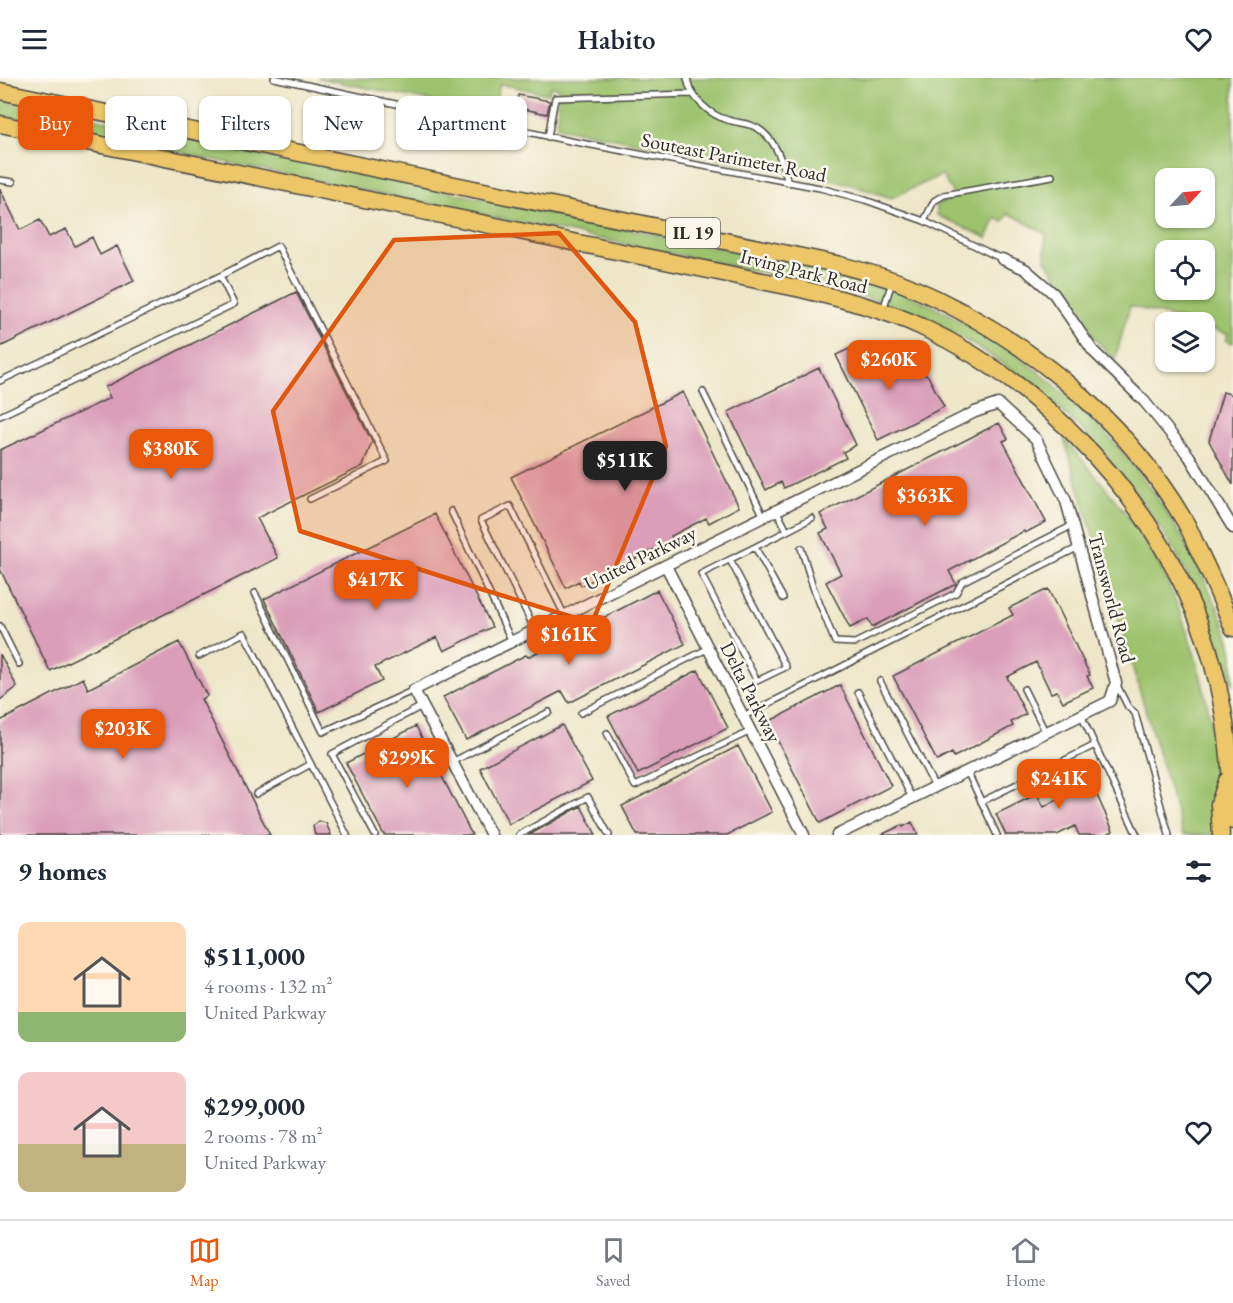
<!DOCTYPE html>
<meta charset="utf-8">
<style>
:root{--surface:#fff;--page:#f2f2f3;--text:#1f2937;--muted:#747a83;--line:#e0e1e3;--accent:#ea580c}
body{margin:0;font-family:"EB Garamond",serif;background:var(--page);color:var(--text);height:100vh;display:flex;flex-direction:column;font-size:22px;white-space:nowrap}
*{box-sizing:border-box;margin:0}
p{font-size:20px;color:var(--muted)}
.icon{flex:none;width:33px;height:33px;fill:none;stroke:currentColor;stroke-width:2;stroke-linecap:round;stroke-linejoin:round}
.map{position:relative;height:757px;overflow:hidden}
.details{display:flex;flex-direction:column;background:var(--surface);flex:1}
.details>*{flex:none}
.hud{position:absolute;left:18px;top:18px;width:600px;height:54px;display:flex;gap:12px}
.needle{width:39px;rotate:64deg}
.tools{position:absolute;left:1155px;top:90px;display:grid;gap:12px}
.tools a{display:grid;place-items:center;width:60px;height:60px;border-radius:12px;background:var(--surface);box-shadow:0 2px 4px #0004;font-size:30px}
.price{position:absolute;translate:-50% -51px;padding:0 14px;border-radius:12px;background:var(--accent);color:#fff;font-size:20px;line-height:39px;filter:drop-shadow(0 2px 3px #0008)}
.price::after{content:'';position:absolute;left:50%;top:36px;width:18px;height:14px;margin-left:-9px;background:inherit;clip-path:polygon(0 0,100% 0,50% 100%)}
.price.active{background:#222;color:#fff}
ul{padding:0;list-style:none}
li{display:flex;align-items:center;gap:18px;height:150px;padding:0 18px}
li span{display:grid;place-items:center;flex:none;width:168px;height:120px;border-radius:12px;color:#555}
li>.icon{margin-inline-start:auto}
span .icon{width:72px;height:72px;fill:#fffc;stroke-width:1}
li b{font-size:26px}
h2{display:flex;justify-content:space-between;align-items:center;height:72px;padding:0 18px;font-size:26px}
.pill{padding:0 21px;border-radius:12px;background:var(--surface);box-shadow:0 2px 4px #0004;font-size:21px;line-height:54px}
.pill.active{background:var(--accent);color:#fff}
header{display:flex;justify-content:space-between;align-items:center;height:78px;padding:0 18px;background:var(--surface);font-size:27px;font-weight:600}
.tab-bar{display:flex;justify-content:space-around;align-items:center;height:84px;border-top:2px solid var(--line);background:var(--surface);font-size:16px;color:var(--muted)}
.tab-bar a{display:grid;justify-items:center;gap:3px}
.tab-bar .active{color:var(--accent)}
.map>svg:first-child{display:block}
</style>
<header><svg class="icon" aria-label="menu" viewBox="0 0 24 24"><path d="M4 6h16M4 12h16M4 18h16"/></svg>Habito<svg class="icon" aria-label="heart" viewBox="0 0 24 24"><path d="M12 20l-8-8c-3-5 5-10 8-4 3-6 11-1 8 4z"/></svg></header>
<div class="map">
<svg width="1233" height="757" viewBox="0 0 1233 757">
<rect width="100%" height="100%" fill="#fbf7ec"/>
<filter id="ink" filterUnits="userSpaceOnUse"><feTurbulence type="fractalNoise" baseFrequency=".0167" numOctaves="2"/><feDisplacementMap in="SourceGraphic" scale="12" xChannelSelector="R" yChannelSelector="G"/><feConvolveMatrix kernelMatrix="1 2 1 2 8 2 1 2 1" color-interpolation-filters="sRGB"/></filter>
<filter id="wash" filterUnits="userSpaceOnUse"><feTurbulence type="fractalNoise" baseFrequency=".008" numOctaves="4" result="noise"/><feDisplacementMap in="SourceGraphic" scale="24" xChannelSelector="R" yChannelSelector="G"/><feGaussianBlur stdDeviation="1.35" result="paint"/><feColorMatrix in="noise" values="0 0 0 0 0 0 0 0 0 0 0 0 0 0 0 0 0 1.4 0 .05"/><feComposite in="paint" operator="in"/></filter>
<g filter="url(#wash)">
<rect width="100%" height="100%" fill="#ede6c8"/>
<!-- green -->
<path fill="#9cc26d" stroke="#64764c" stroke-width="1.5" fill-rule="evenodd" d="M318,0H1233V265L1226,263L1228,256L1205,249L1204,244H1190L1130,228L1115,282L1096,262L1045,180L1046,156L1009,135L1003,144L996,140L987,160L937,137V127L954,118L942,97L891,120L846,105L557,49L559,11L552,8L548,16L500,6L493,33L488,35ZM1166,100H1204V140H1166ZM1166,172H1204V212H1166Z
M0,21L812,189C847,198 883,206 917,221C1034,273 1132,363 1191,476C1204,501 1230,550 1233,577C1233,587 1233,598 1233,608C1183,442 1064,297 901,231C867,218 831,209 796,201L0,38Z
M1064,361C1094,395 1123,429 1148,468C1173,506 1198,580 1207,625C1216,668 1215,713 1216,757H1183Z"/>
<g id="blocks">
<!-- building -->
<path fill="#da9eb9" d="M518,17L550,23L547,36L515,29Z
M0,111L20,152L40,142L49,159L66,151L75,168L92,159L100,177L117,168L134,203L0,269Z
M296,214L372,364L363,388L257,440L278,480L50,593L0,491V372L110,320L105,309Z
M853,269L928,298L944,329L878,362L836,277Z
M819,290L856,367L843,374L846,380L784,410L781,404L766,412L728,334Z
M683,314L739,429L709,445L706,440L671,458L673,462L581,508L579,503L566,510L511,399Z
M1223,314L1233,317V407L1209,363Z
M999,345L1008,361L1003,363L1046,444L1025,455L1024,453L949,493L956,506L946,511L872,549L868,541L850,550L826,504L841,496L820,455L828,451L820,436Z
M435,436L492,549L444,573L437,559L375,589L382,603L319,634L264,521Z
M1048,511L1090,597L1087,598L1093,610L1063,624L1057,613L1051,615L1036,584L1007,599L1026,636L1011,644L1013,648L954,679L952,675L937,683L893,598L1013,537L1009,530Z
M657,512L685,566L569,625L562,613L466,662L443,619L526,577L528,579Z
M179,564L207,618L201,621L270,757H0V643L83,600L88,611Z
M0,576L17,609L0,622Z
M698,592L728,650L638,696L608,638Z
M840,607L891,708L820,745L768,644Z
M562,647L592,703L509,746L480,690Z
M416,648L472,757H384L346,685Z
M738,668L772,734L727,757H637L622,728Z
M1080,686L1089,705L1091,704L1113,753L1106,757H1079L1075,748L1057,757H1006L996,736L1037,716L1044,729L1061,720L1052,700Z
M581,728L596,757H529Z
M319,743L326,745L331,757H315L313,748Z
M912,744L918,757H881L902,747L903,749Z"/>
</g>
</g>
<g filter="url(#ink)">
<use href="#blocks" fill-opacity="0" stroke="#484743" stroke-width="1.5"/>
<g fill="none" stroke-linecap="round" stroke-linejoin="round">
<!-- lane casing -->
<g stroke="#484743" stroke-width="8">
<path id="lane" d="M274,0L570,63L820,110L865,122L924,143L1002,181
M687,0C690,19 709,37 728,42C741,46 753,45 763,54C778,67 783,87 788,105
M548,59L555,20L692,16
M0,102L13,104
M924,143L934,123L944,117L1052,98
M220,198L278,168L387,383L310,421
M883,232L892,204
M0,303L220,198L234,226L0,338
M703,314L764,439
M451,433L512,564
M787,453L812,440
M755,469L783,520
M801,470L813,509L835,564L855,565L956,515L962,504L1073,447
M730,482L786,589L757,603L701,496L787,453L777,433
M255,515L323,654L414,612
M0,548L19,586
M535,552L481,442L510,428L565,538
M199,578L244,555L347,757
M880,603L935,709
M1117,607L1128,629L1135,635L1169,757
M1024,611L1046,655
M858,614L912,720
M581,635L709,570
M1081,637L1137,757
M744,638L1079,469
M607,655L635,708L751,653
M452,684L549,634
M967,693L997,757
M256,716L311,686
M981,724L1095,667
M375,757L332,676L422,628
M519,757L588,719L609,757"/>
</g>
<!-- street casing -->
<g stroke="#484743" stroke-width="13">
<path id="street" d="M1002,181L1025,191L1054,216L1093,273L1144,323L1189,378L1233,450
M666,488L804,757
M491,757L414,612L975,334L998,326L1036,361L1066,423L1116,605L1110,623L837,757"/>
</g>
<!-- primary casing -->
<g stroke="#484743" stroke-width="19">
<path id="primary" d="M0,13L836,186C859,192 883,198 906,207C1018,254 1122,336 1184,442C1190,451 1193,461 1198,471C1211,497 1222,523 1233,550
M0,46L801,211C841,221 884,231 922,249C1065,316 1189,459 1220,617C1229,658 1231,701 1233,743
M1221,757L1219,726L1227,703"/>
</g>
<!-- lane -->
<use href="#lane" stroke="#fff" stroke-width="5"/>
<!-- street -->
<use href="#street" stroke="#fff" stroke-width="10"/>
<!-- primary -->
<use href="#primary" stroke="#ecc669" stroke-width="16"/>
</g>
</g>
<!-- marked area -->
<path fill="#df570e" fill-opacity="0.2" stroke="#df570e" stroke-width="4.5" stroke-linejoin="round" d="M559,155L635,244L666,368L592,545L481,511L300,453L273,333L394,162Z"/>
<g text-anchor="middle" stroke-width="5" stroke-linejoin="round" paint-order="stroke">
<!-- shield labels -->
<rect fill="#fbf7ec" stroke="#696865" stroke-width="1.5" x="666" y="140" width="54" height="30" rx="4.5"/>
<g font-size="18" font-weight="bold" fill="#2b2b2b">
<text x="693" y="161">IL 19</text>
</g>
<!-- street labels -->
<g font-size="20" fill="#2b2b2b" stroke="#fbf7ec">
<text transform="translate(734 79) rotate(11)" y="7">Souteast Parimeter Road</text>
<text transform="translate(804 193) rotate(14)" y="7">Irving Park Road</text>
<text transform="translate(640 480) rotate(-26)" y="7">United Parkway</text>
<text transform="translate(1112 520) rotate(75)" y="7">Transworld Road</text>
<text transform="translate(751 614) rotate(63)" y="7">Delta Parkway</text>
</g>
</g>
</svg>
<div class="tools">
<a><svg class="needle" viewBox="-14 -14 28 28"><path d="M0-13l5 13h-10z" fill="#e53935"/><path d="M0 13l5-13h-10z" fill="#747a83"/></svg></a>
<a><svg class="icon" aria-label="locate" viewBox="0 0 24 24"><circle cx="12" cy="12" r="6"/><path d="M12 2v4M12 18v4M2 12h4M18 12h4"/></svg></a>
<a><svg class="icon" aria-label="layers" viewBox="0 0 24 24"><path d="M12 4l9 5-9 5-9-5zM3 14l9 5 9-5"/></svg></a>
</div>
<b class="price" style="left:889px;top:313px">$260K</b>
<b class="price" style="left:171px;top:402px">$380K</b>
<b class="price active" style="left:625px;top:414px">$511K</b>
<b class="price" style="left:925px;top:449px">$363K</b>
<b class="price" style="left:376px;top:533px">$417K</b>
<b class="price" style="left:569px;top:588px">$161K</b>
<b class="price" style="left:123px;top:682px">$203K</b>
<b class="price" style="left:407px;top:711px">$299K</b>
<b class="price" style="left:1059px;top:732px">$241K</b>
<div class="hud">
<a class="pill active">Buy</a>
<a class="pill">Rent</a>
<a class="pill">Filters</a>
<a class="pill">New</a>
<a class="pill">Apartment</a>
</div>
</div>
<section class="details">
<h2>9 homes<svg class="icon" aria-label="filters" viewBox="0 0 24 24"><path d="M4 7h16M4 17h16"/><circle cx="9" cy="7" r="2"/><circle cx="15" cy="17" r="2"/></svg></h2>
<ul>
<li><span style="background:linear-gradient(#ffd9b3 75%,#8fb573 0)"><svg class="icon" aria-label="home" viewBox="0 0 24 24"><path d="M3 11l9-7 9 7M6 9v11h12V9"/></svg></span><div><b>$511,000</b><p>4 rooms · 132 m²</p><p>United Parkway</p></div><svg class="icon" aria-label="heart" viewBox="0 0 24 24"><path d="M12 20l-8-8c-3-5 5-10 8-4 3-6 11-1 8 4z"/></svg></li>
<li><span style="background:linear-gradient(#f6c9c9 60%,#c2b280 0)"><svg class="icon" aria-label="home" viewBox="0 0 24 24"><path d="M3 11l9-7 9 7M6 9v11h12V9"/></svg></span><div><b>$299,000</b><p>2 rooms · 78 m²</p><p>United Parkway</p></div><svg class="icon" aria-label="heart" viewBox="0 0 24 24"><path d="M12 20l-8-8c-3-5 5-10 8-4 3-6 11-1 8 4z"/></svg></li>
</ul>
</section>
<nav class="tab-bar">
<a class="active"><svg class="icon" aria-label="map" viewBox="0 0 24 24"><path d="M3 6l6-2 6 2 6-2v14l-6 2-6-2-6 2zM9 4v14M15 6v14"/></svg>Map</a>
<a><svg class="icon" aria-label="saved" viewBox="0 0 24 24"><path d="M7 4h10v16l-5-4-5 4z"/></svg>Saved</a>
<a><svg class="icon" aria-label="home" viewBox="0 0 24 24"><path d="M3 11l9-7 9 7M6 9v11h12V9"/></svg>Home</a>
</nav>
